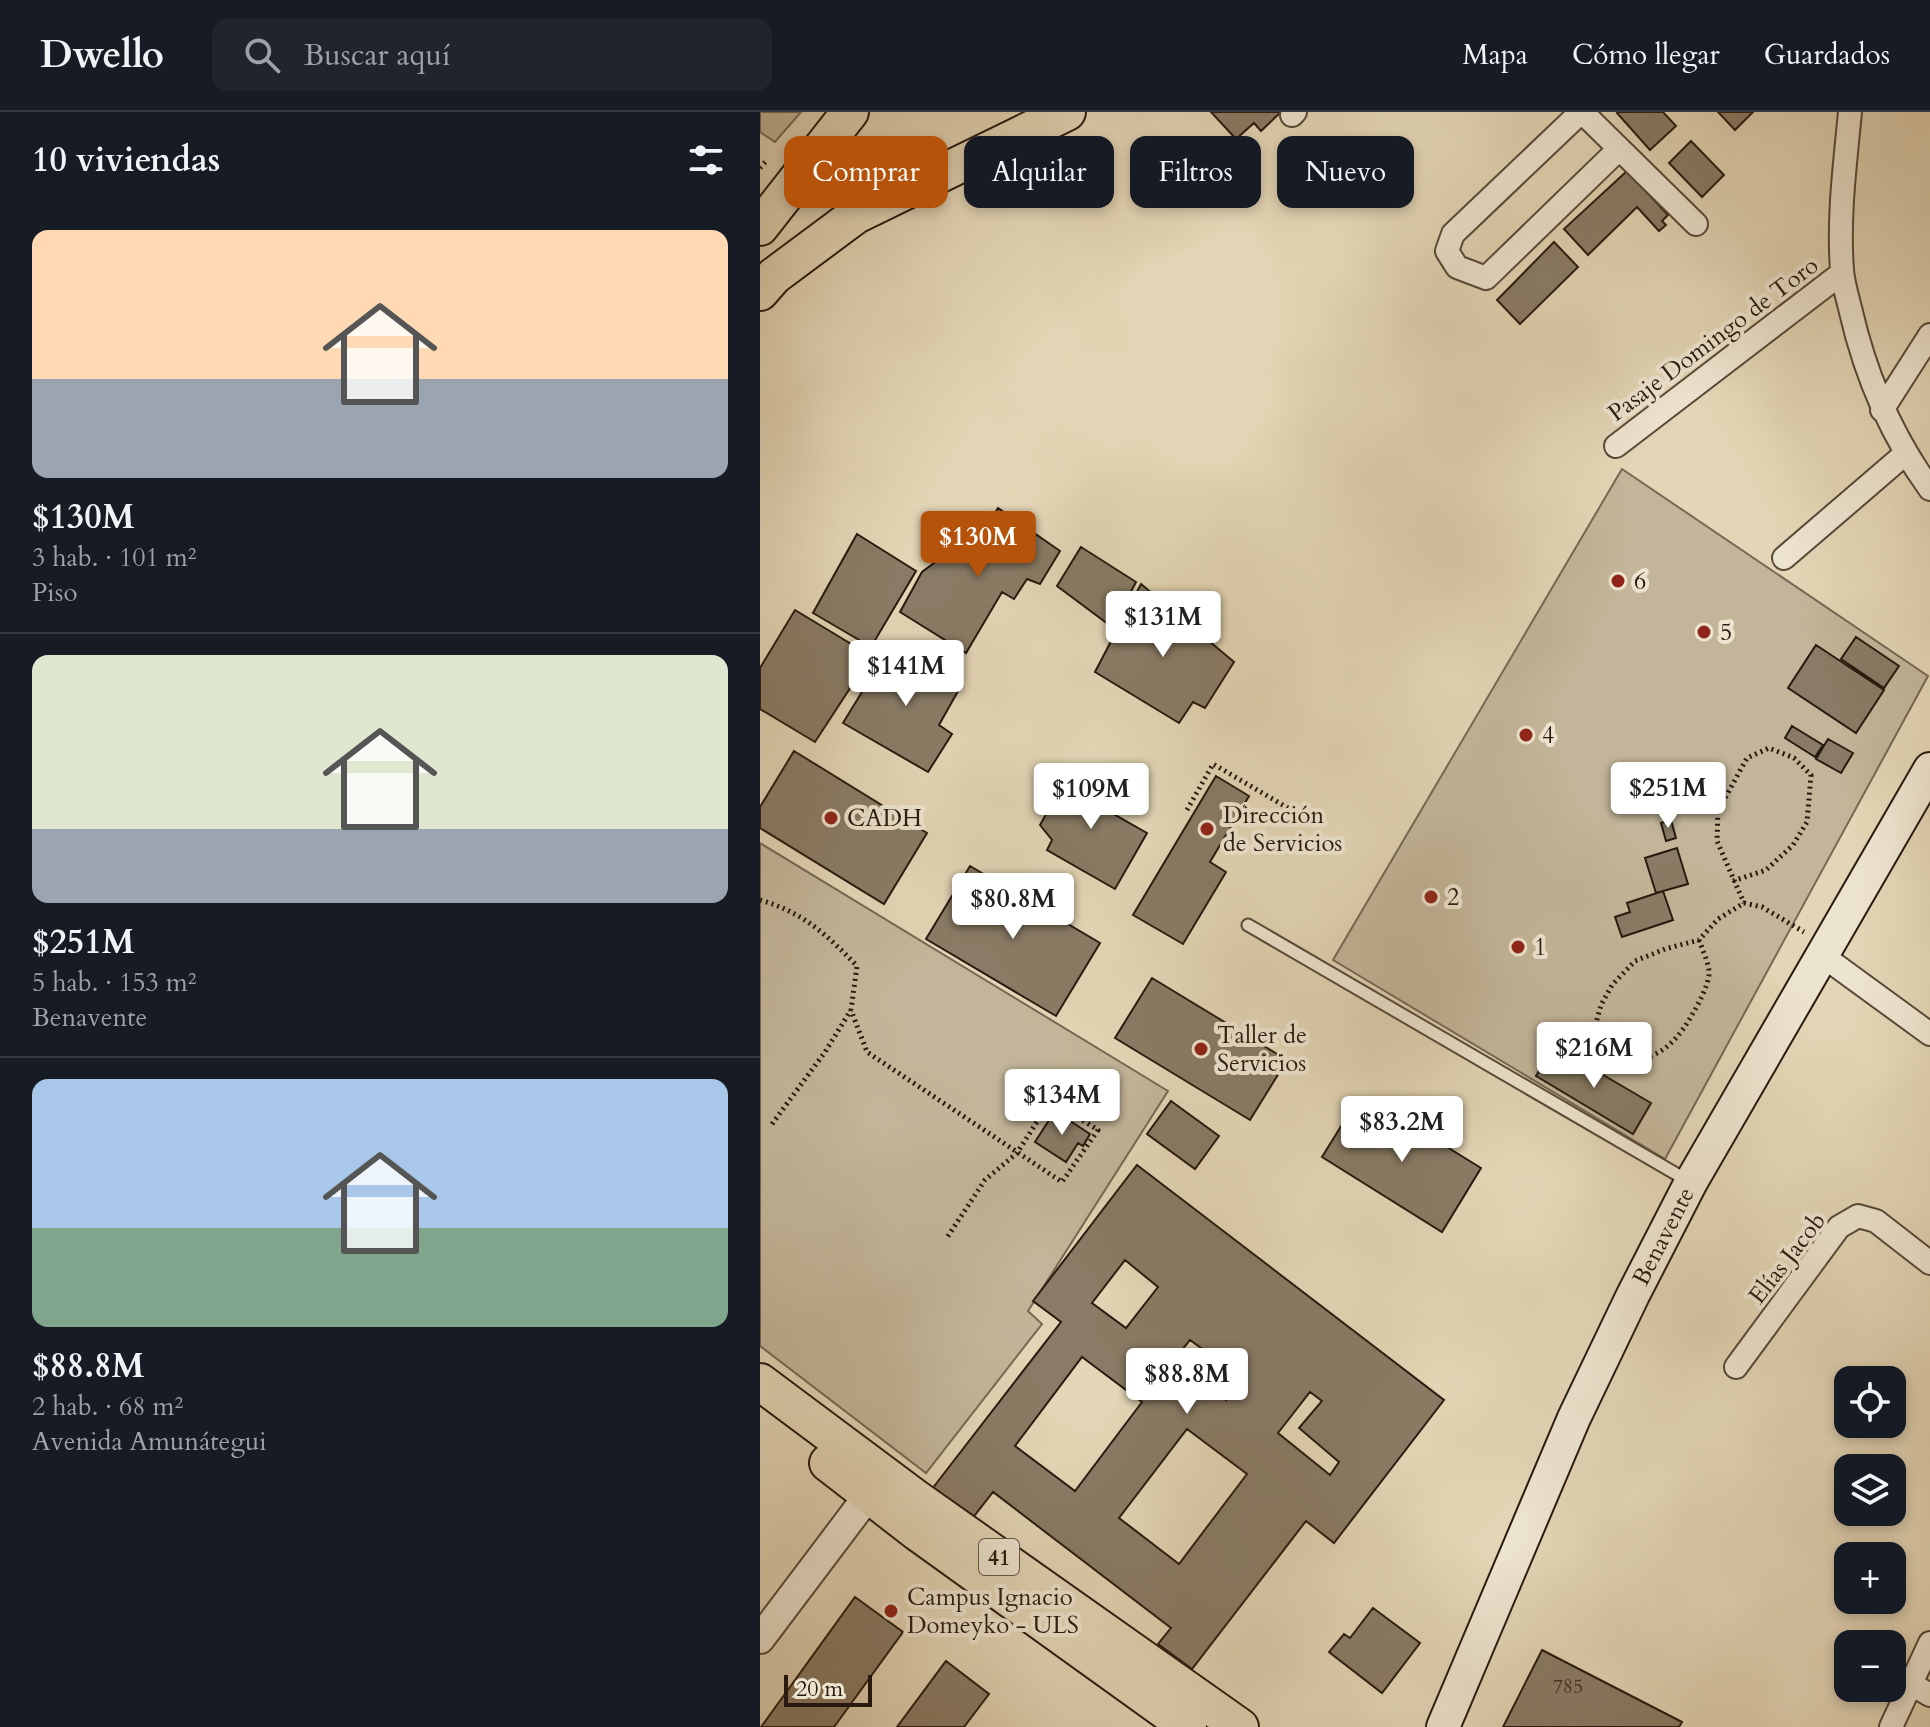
<!DOCTYPE html>
<html lang="es">
<meta charset="utf-8">
<style>
:root{--surface:#171b24;--page:#20242c;--text:#f1f3f6;--muted:#9ea1a6;--line:#363941;--accent:#b45309}
body{margin:0;font-family:Cardo,serif;background:var(--page);color:var(--text);height:100vh;display:flex;flex-direction:column;font-size:30px;white-space:nowrap}
*{box-sizing:border-box;margin:0}
p{font-size:26px;color:var(--muted)}
.icon{flex:none;width:44px;height:44px;fill:none;stroke:currentColor;stroke-width:2;stroke-linecap:round;stroke-linejoin:round}
.map{position:relative;flex:1;overflow:hidden}
.drawer{display:flex;flex-direction:column;background:var(--surface);width:760px}
.drawer>*{flex:none}
.hud{position:absolute;left:24px;top:24px;width:760px;height:72px;display:flex;gap:16px}
.buttons{position:absolute;left:1074px;top:1254px;display:grid;gap:16px}
.buttons a{display:grid;place-items:center;width:72px;height:72px;border-radius:16px;background:var(--surface);box-shadow:0 4px 12px #0003;font-size:40px}
.scale{position:absolute;left:24px;bottom:20px;width:88px;box-sizing:border-box;padding-left:8px;border:4px solid #281a0e;border-top:0;font-size:22px;line-height:28px;white-space:nowrap;color:#281a0e;-webkit-text-stroke:6px #ede4cf;paint-order:stroke}
.price{position:absolute;translate:-50% -68px;padding:0 18px;border-radius:8px;background:#fff;color:#222;font-size:26px;line-height:52px;filter:drop-shadow(0 2px 4px #0008)}
.price::after{content:'';position:absolute;left:50%;top:48px;width:24px;height:18px;margin-left:-12px;background:inherit;clip-path:polygon(0 0,100% 0,50% 100%)}
.price.active{background:var(--accent);color:#fff}
ul{padding:0;list-style:none}
li{display:grid;align-content:center;gap:16px;height:424px;padding:0 32px}
li+li{border-top:2px solid var(--line)}
li span{display:grid;place-items:center;height:248px;border-radius:16px;color:#555}
li>.icon{margin-inline-start:auto}
span .icon{width:144px;height:144px;fill:#fffc;stroke-width:1}
li b{font-size:34px}
h2{display:flex;justify-content:space-between;align-items:center;height:96px;padding:0 32px;font-size:34px}
.chip{padding:0 28px;border-radius:16px;background:var(--surface);box-shadow:0 4px 12px #0003;font-size:28px;line-height:72px}
.chip.active{background:var(--accent);color:#fff}
header{display:flex;align-items:center;gap:48px;box-sizing:border-box;height:112px;padding:0 40px;background:var(--surface);border-bottom:2px solid var(--line)}
header strong{font-size:38px}
nav{display:flex;gap:44px;margin-inline-start:auto;font-size:28px}
.search{width:560px;height:72px;background:var(--page);display:flex;align-items:center;gap:20px;box-sizing:border-box;padding:0 28px;border-radius:16px;color:var(--muted);font-size:30px}
main{display:flex;flex:1;min-height:0}
.map>svg:first-child{display:block}
</style>
<header>
<strong>Dwello</strong>
<div class="search"><svg class="icon" aria-label="search" viewBox="0 0 24 24"><circle cx="10" cy="10" r="6"/><path d="M15 15l6 6"/></svg>Buscar aquí</div>
<nav><a>Mapa</a><a>Cómo llegar</a><a>Guardados</a></nav>
</header>
<main>
<section class="drawer">
<h2>10 viviendas<svg class="icon" aria-label="filters" viewBox="0 0 24 24"><path d="M4 7h16M4 17h16"/><circle cx="9" cy="7" r="2"/><circle cx="15" cy="17" r="2"/></svg></h2>
<ul>
<li><span style="background:linear-gradient(#ffd9b3 60%,#9aa5b1 0)"><svg class="icon" aria-label="home" viewBox="0 0 24 24"><path d="M3 11l9-7 9 7M6 9v11h12V9"/></svg></span><div><b>$130M</b><p>3 hab. · 101 m²</p><p>Piso</p></div></li>
<li><span style="background:linear-gradient(#dfe7d0 70%,#9aa5b1 0)"><svg class="icon" aria-label="home" viewBox="0 0 24 24"><path d="M3 11l9-7 9 7M6 9v11h12V9"/></svg></span><div><b>$251M</b><p>5 hab. · 153 m²</p><p>Benavente</p></div></li>
<li><span style="background:linear-gradient(#a9c7e8 60%,#7fa58c 0)"><svg class="icon" aria-label="home" viewBox="0 0 24 24"><path d="M3 11l9-7 9 7M6 9v11h12V9"/></svg></span><div><b>$88.8M</b><p>2 hab. · 68 m²</p><p>Avenida Amunátegui</p></div></li>
</ul>
</section>
<div class="map">
<svg width="1170" height="1615" viewBox="0 0 1170 1615">
<rect width="100%" height="100%" fill="#e3d5b5"/>
<filter id="stains"><feTurbulence type="fractalNoise" baseFrequency=".0025" numOctaves="4"/><feColorMatrix values="0 0 0 0 .2 0 0 0 0 .09 0 0 0 0 .02 0 0 0 .5 -.17"/></filter>
<radialGradient id="worn" r=".72"><stop offset=".6" stop-color="#630" stop-opacity="0"/><stop offset="1" stop-color="#630" stop-opacity=".3"/></radialGradient>
<!-- green -->
<path fill="#c3b599" stroke="#766854" stroke-width="2" d="M0,0H41L15,30L0,20Z
M862,357L1168,564L905,1047L573,848Z
M0,731L408,979L268,1199L282,1212L166,1361L0,1234Z"/>
<!-- building -->
<path fill="#897b65" stroke="#281a0e" stroke-width="2" fill-rule="evenodd" d="M451,0H521L501,19L494,11L476,27Z
M858,0H903L916,14L890,38L857,1Z
M958,0H993L975,18Z
M931,29L964,63L942,85L909,51Z
M867,59L908,103L902,109L906,113L899,119L877,95L828,143L804,117Z
M794,130L818,155L760,212L737,188Z
M238,396L300,439L280,472L267,467L254,487L242,480L206,541L140,500L162,460L217,419L224,420Z
M97,422L156,459L111,535L53,501Z
M321,435L376,470L352,515L297,474Z
M381,472L474,550L445,596L433,590L419,611L335,560Z
M35,498L111,544L55,630L0,597V556Z
M1096,525L1139,554L1124,576L1081,547Z
M132,531L202,572L179,613L192,622L168,660L83,611Z
M1056,533L1124,578L1096,621L1028,576Z
M1032,614L1063,633L1055,645L1025,626Z
M1068,627L1093,641L1081,661L1056,647Z
M34,639L167,721L124,792L0,716V695Z
M311,659L359,687L352,701L387,721L355,777L287,738L292,728L280,713Z
M456,664L489,684L450,750L466,760L423,832L373,803Z
M911,708L916,726L906,729L901,711Z
M917,736L928,772L896,781L885,746Z
M210,754L340,831L296,904L166,827Z
M903,779L913,808L862,825L855,805L870,800L867,791Z
M392,866L527,948L490,1008L355,926Z
M794,934L891,991L873,1022L776,964Z
M598,987L640,1014L643,1008L721,1056L682,1120L562,1045Z
M411,989L459,1024L435,1057L387,1022Z
M295,999L330,1022L323,1034L318,1031L306,1050L275,1030Z
M377,1053L684,1288L574,1431L546,1409L432,1557L398,1532L411,1516L233,1380L211,1408L172,1377L301,1210L273,1189ZM365,1148L398,1175L366,1216L332,1191ZM430,1228L482,1266L466,1288L415,1247ZM322,1245L382,1290L315,1379L255,1334ZM550,1280L562,1289L539,1316L579,1350L570,1363L518,1321ZM427,1317L487,1362L419,1452L359,1406Z
M95,1485L143,1520L74,1615H1Z
M613,1496L660,1531L622,1581L569,1540L584,1522L590,1526Z
M782,1538L922,1610L919,1615H743Z
M186,1549L229,1582L204,1615H137Z"/>
<g fill="none" stroke-linecap="round" stroke-linejoin="round">
<!-- service casing -->
<g stroke="#574938" stroke-width="15">
<path id="service" d="M488,813L930,1070"/>
</g>
<!-- minor casing -->
<g stroke="#574938" stroke-width="26">
<path id="minor" d="M821,0L693,122L687,139L697,155L726,166L859,37
M822,0L936,112
M1090,0C1085,53 1078,105 1082,158C1083,172 1088,187 1091,200C1106,265 1131,323 1170,377
M532,3L535,0
M1122,298L1170,223
M856,334L1082,161
M1024,446L1145,342
M1063,844L1170,922
M976,1255L1079,1115L1098,1104L1116,1109L1170,1151
M1151,1572L1170,1583
M1131,1615L1170,1531"/>
</g>
<!-- tertiary casing -->
<g stroke="#574938" stroke-width="32">
<path id="tertiary" d="M0,1527L120,1368"/>
</g>
<!-- secondary casing -->
<g stroke="#281a0e" stroke-width="36">
<g id="secondary">
<path id="s1" d="M683,1615L814,1306L873,1183L931,1070L1170,657"/>
</g>
</g>
<!-- primary casing -->
<g stroke="#281a0e" stroke-width="40">
<path id="primary" d="M0,115L90,0
M0,180L14,164L96,103L307,0
M0,1270L154,1385L480,1615
M68,1351L157,1420L428,1615"/>
</g>
<!-- path -->
<path stroke="#281a0e" stroke-width="5" stroke-dasharray="2 4" stroke-linecap="butt" d="M0,56L7,48
M427,698L453,652L528,696
M973,769L1006,758L1033,733L1047,710L1051,663L1034,646L1009,636L987,646L958,699L957,729L984,791
M0,788C43,800 67,823 97,854L91,898L107,940L302,1070L338,1018L291,988L257,1041L225,1068L186,1127
M939,828C942,837 950,853 949,863C947,876 939,891 932,903C910,942 880,961 838,934L834,918L841,893L852,873L875,849L905,837L939,828L958,807L984,791L1002,795L1044,820
M12,1012L65,940L91,898"/>
<!-- service -->
<use href="#service" stroke="#ede4cf" stroke-width="11"/>
<!-- minor -->
<use href="#minor" stroke="#ede4cf" stroke-width="22"/>
<!-- tertiary -->
<use href="#tertiary" stroke="#ede4cf" stroke-width="28"/>
<!-- secondary -->
<use href="#secondary" stroke="#ede4cf" stroke-width="32"/>
<!-- primary -->
<use href="#primary" stroke="#e3d5b5" stroke-width="36"/>
</g>
<!-- markers -->
<g fill="#8f2418" stroke="#ede4cf" stroke-width="3">
<circle cx="858" cy="469" r="8"/>
<circle cx="944" cy="520" r="8"/>
<circle cx="766" cy="623" r="8"/>
<circle cx="71" cy="706" r="8"/>
<circle cx="447" cy="717" r="8"/>
<circle cx="671" cy="785" r="8"/>
<circle cx="758" cy="835" r="8"/>
<circle cx="441" cy="937" r="8"/>
<circle cx="131" cy="1499" r="8"/>
</g>
<g text-anchor="middle" stroke-width="8" stroke-linejoin="round" paint-order="stroke">
<!-- number labels -->
<g font-size="20" fill="#403224">
<text x="808" y="1581">785</text>
</g>
<!-- shield labels -->
<rect fill="#ede4cf" stroke="#635748" stroke-width="2" x="219" y="1427" width="40" height="36" rx="6"/>
<g font-size="22" font-weight="bold" fill="#281a0e">
<text x="239" y="1453">41</text>
</g>
<!-- street labels -->
<g font-size="24" fill="#281a0e" stroke="#ede4cf">
<text transform="translate(953 227) rotate(-37)" y="8">Pasaje Domingo de Toro</text>
<text dy="8" stroke="none"><textPath href="#s1" startOffset="538">Benavente</textPath></text>
<text transform="translate(1027 1146) rotate(-52)" y="8">Elías Jacob</text>
</g>
<!-- poi labels -->
<g font-size="24" fill="#281a0e" stroke="#ede4cf" text-anchor="start">
<text x="874" y="477">6</text>
<text x="960" y="528">5</text>
<text x="782" y="631">4</text>
<text x="463" y="711">Dirección<tspan x="463" dy="28">de Servicios</tspan></text>
<text x="87" y="714">CADH</text>
<text x="687" y="793">2</text>
<text x="774" y="843">1</text>
<text x="457" y="931">Taller de<tspan x="457" dy="28">Servicios</tspan></text>
<text x="147" y="1493">Campus Ignacio<tspan x="147" dy="28">Domeyko - ULS</tspan></text>
</g>
</g>
<rect width="100%" height="100%" filter="url(#stains)"/>
<rect width="100%" height="100%" fill="url(#worn)"/>
</svg>
<div class="buttons">
<a><svg class="icon" aria-label="locate" viewBox="0 0 24 24"><circle cx="12" cy="12" r="6"/><path d="M12 2v4M12 18v4M2 12h4M18 12h4"/></svg></a>
<a><svg class="icon" aria-label="layers" viewBox="0 0 24 24"><path d="M12 4l9 5-9 5-9-5zM3 14l9 5 9-5"/></svg></a>
<a>+</a>
<a>−</a>
</div>
<div class="scale">20 m</div>
<b class="price active" style="left:218px;top:467px">$130M</b>
<b class="price" style="left:403px;top:547px">$131M</b>
<b class="price" style="left:146px;top:596px">$141M</b>
<b class="price" style="left:908px;top:718px">$251M</b>
<b class="price" style="left:331px;top:719px">$109M</b>
<b class="price" style="left:253px;top:829px">$80.8M</b>
<b class="price" style="left:834px;top:978px">$216M</b>
<b class="price" style="left:302px;top:1025px">$134M</b>
<b class="price" style="left:642px;top:1052px">$83.2M</b>
<b class="price" style="left:427px;top:1304px">$88.8M</b>
<div class="hud">
<a class="chip active">Comprar</a>
<a class="chip">Alquilar</a>
<a class="chip">Filtros</a>
<a class="chip">Nuevo</a>
</div>
</div>
</main>
